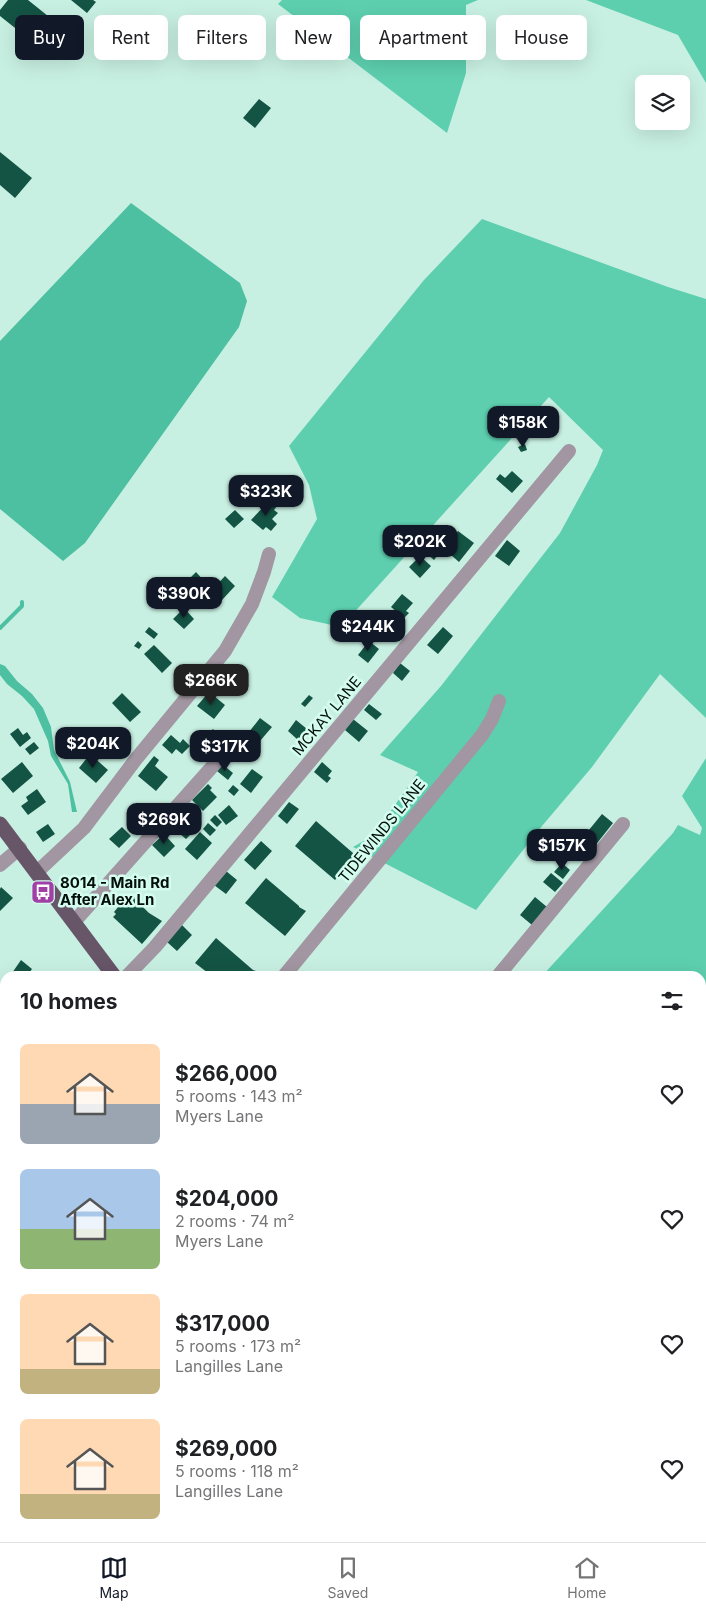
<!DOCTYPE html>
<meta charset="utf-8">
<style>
:root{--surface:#fff;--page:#f2f2f2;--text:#202124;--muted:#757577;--line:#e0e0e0;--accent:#111827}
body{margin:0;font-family:Inter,sans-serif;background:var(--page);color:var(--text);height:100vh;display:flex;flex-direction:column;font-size:19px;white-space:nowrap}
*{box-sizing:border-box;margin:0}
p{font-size:16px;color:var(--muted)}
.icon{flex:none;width:28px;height:28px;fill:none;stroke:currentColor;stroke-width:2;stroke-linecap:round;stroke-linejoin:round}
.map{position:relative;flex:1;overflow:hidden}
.details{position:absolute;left:0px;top:971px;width:706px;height:571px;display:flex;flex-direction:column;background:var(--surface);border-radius:15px 15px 0 0;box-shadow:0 5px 20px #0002}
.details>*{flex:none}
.hud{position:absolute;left:15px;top:15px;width:676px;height:45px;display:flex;gap:10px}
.tools{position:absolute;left:635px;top:75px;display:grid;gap:10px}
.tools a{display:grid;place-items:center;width:55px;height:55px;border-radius:8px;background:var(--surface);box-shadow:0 5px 20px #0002;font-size:25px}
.price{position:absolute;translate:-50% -42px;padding:0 11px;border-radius:10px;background:var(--accent);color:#fff;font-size:16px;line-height:32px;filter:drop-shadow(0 1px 2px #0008)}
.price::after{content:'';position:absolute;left:50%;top:30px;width:15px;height:11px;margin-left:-8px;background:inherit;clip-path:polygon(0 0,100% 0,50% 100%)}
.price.selected{background:#222;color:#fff}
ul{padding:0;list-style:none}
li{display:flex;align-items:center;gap:15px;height:125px;padding:0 20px}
li span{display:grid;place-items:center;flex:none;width:140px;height:100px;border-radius:8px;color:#555}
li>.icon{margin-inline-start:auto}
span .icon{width:60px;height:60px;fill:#fffc;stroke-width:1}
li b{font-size:21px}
h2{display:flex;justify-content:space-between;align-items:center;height:60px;padding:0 20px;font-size:21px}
.pill{padding:0 18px;border-radius:8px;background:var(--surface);box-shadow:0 5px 20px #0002;font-size:18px;line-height:45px}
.pill.selected{background:var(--accent);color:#fff}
.menu{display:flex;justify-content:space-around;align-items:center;height:70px;border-top:1px solid var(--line);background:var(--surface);font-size:14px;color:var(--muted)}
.menu a{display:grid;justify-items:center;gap:2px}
.menu .selected{color:var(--accent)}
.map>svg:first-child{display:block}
</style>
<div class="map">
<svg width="706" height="1542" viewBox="0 0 706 1542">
<rect width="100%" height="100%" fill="#c8f0e2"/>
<!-- forest -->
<path fill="#5dcfaf" d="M282,0H478L466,5V73L447,133L278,4Z
M586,0H706V83L678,35Z
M482,219L668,287L706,299V718L660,674L592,767L542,826L476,910L353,847L374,835L418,772L380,755L441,686L560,533L597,465L603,450L549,397L341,627L300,618L272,597L317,519L309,485L289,446L424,280Z
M706,758V988L701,992V976H542L673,833L678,825L700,835L702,828L682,796Z"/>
<!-- water -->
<path fill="#4cc0a0" d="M131,203L240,283L247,301L239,327L85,543L63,561L0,509V341Z
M0,664L5,666L17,681L32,694L43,708L51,727L54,750L70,782L77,812H72L68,784L51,756L48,741L34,709L22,696L7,684L0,675Z
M0,1121L5,1124V1538H509L515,1542H0Z"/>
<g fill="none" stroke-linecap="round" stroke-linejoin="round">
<!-- stream -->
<path stroke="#4cc0a0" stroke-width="4" d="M0,628L22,606V602"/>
</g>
<!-- building -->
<path fill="#145444" d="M8,0H28L73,36L54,59L0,16V10Z
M71,0H93L96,2L87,13Z
M259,99L271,108L255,128L243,118Z
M0,152L32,178L15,198L0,185Z
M525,444L527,450L521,452L518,447Z
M512,471L523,481L512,493L496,479L500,474L505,478Z
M268,477L274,483L270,488L264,482Z
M270,500L277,506L274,510L278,513L272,519L277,524L271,531L266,527L263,530L251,520Z
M235,510L244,519L234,528L225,519Z
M458,531L474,543L459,562L444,549Z
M507,540L520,551L509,566L495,556Z
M431,543L441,551L434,560L424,551Z
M420,556L431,566L420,578L409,567Z
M196,572L205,582L194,592L185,583Z
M225,576L235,586L222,600L212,590Z
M186,592L194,601L188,606L180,598Z
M402,594L413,603L406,611L409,613L404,618L391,607Z
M184,608L194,619L184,629L173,619Z
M149,627L158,634L154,639L145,632Z
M443,627L453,636L438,654L427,645Z
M138,641L142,645L139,649L134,646Z
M369,641L379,649L368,663L358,655Z
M154,645L172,663L162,673L144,654Z
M400,663L410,671L402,681L393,673Z
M209,692L225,705L214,719L197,706Z
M122,693L141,712L130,722L112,703Z
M309,695L313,698L305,707L301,704Z
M369,704L382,714L376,720L364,710Z
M260,718L272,727L260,741L249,732Z
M353,719L368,731L359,742L345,730Z
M296,720L307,729L298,740L288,731Z
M106,727L119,742L108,752L95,737Z
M18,728L23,735L27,732L31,738L20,747L10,734Z
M68,728L74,734L70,738L64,732Z
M213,729L221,738L209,750L205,747L211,741L206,735Z
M171,735L180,743L183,739L190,746L182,754L176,749L172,754L162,745Z
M34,742L39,748L30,755L25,749Z
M90,754L108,770L96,783L79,768Z
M154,756L159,760L155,766L168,777L156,791L138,776Z
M22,762L33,776L13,793L1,779Z
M322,762L332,771L328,776L331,778L327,783L314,772Z
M222,764L233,773L228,780L217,771Z
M252,769L263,777L251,793L240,784Z
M208,784L212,788L210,790L217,797L203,811L192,800Z
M233,785L239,790L234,796L228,791Z
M37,789L46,802L28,815L21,806L28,801L26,797Z
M289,802L299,809L287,824L278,816Z
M229,805L238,816L226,825L218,815Z
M142,809L151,819L144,826L135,816Z
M602,814L613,823L587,856L575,847Z
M215,815L222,822L217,827L210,820Z
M316,821L353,853L356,855L335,880L295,846Z
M208,823L216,830L210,836L203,829Z
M48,824L55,834L43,842L36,832Z
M122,827L131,836L119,848L109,839Z
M183,828L191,834L186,839L179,833Z
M200,832L212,843L197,860L185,849Z
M164,834L175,846L164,857L152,845Z
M261,841L272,851L255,870L244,860Z
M562,863L570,870L563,879L554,872Z
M226,871L237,880L226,894L214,885Z
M551,873L563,883L555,892L543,882Z
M266,878L299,906V907L306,911L285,936L245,903Z
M1,887L13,898L0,911V889Z
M129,894L135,897L134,898L138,904L140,902L144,906L143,907L149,913L162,921L142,944L113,917L116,914L114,912Z
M535,897L547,907L532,925L520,915Z
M182,925L192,935L177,951L167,942Z
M216,938L253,970L256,971L252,976H212L195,963Z
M21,960L32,969L27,976H10Z
M701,1137L706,1141V1147L701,1152Z
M509,1538H543L540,1542H515Z
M578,1538H594L596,1540L594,1542H574Z"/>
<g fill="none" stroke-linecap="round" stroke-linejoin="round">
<!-- minor -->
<path stroke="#a196a1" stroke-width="14" d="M0,865L20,848
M37,872L84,828L136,759L225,651L252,604L264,572L269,554
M74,922L227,750
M127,976L155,947L569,451
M284,976L482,735L492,719L499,701
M498,976L623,824
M701,1203L706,1198
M613,1538L618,1542"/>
<!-- major -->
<path stroke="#675568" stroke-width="15" d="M0,824L114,976
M701,1397L706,1396"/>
</g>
<!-- icons -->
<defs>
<g id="bus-square" transform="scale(1.25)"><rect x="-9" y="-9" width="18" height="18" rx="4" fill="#a03fa6" stroke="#d5fdef"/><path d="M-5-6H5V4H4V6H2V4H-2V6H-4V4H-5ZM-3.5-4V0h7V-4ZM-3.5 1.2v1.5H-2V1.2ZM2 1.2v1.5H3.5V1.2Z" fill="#fff"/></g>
</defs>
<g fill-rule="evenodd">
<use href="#bus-square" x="43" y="892"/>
</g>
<g text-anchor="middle" stroke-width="5" stroke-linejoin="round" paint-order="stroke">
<!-- street labels -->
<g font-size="15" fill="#030f0b" stroke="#d5fdef">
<text transform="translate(327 716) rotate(-50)" y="5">MCKAY LANE</text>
<text transform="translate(382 831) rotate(-51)" y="5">TIDEWINDS LANE</text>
</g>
<!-- poi labels -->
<g font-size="15" font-weight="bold" fill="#030f0b" stroke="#d5fdef" text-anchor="start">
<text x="60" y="888">8014 - Main Rd<tspan x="60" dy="17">After Alex Ln</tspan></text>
</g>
</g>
</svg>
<div class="tools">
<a><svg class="icon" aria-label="layers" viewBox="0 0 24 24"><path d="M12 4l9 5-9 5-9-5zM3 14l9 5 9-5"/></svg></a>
</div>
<b class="price" style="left:523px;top:448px">$158K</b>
<b class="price" style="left:266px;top:517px">$323K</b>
<b class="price" style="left:420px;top:567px">$202K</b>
<b class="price" style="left:184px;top:619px">$390K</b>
<b class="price" style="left:368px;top:652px">$244K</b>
<b class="price selected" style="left:211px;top:706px">$266K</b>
<b class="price" style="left:93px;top:769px">$204K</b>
<b class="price" style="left:225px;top:772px">$317K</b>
<b class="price" style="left:164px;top:845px">$269K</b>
<b class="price" style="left:562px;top:871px">$157K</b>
<div class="hud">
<a class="pill selected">Buy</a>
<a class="pill">Rent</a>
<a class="pill">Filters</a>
<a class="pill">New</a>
<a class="pill">Apartment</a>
<a class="pill">House</a>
</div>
<section class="details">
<h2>10 homes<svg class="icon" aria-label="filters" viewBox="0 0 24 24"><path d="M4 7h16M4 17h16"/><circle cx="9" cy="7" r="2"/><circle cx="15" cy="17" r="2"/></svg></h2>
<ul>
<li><span style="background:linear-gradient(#ffd9b3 60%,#9aa5b1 0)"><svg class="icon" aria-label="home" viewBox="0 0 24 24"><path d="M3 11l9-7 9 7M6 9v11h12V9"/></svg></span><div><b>$266,000</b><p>5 rooms · 143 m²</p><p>Myers Lane</p></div><svg class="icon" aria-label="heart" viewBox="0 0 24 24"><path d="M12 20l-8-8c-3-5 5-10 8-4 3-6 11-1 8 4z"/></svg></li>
<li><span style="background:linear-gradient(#a9c7e8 60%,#8fb573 0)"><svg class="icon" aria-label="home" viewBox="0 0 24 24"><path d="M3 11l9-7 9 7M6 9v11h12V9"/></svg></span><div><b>$204,000</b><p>2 rooms · 74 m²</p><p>Myers Lane</p></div><svg class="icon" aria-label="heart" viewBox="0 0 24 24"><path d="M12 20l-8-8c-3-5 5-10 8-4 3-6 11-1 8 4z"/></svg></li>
<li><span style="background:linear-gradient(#ffd9b3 75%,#c2b280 0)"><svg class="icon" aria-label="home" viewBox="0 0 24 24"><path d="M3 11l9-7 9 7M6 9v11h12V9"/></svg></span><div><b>$317,000</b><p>5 rooms · 173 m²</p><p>Langilles Lane</p></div><svg class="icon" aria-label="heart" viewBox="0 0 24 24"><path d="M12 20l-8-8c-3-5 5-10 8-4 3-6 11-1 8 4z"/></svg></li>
<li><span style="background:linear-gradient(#ffd9b3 75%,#c2b280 0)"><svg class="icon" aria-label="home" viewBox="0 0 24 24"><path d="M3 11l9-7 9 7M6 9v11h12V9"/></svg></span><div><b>$269,000</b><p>5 rooms · 118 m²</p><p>Langilles Lane</p></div><svg class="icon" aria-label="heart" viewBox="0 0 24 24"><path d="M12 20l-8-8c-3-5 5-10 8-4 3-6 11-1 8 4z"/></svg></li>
</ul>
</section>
</div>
<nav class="menu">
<a class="selected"><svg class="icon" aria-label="map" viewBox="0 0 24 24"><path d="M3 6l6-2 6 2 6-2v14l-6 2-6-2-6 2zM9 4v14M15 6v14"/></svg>Map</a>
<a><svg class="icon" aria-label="saved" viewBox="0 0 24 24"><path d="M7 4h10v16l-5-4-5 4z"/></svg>Saved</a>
<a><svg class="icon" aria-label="home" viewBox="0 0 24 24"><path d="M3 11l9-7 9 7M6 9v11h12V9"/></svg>Home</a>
</nav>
